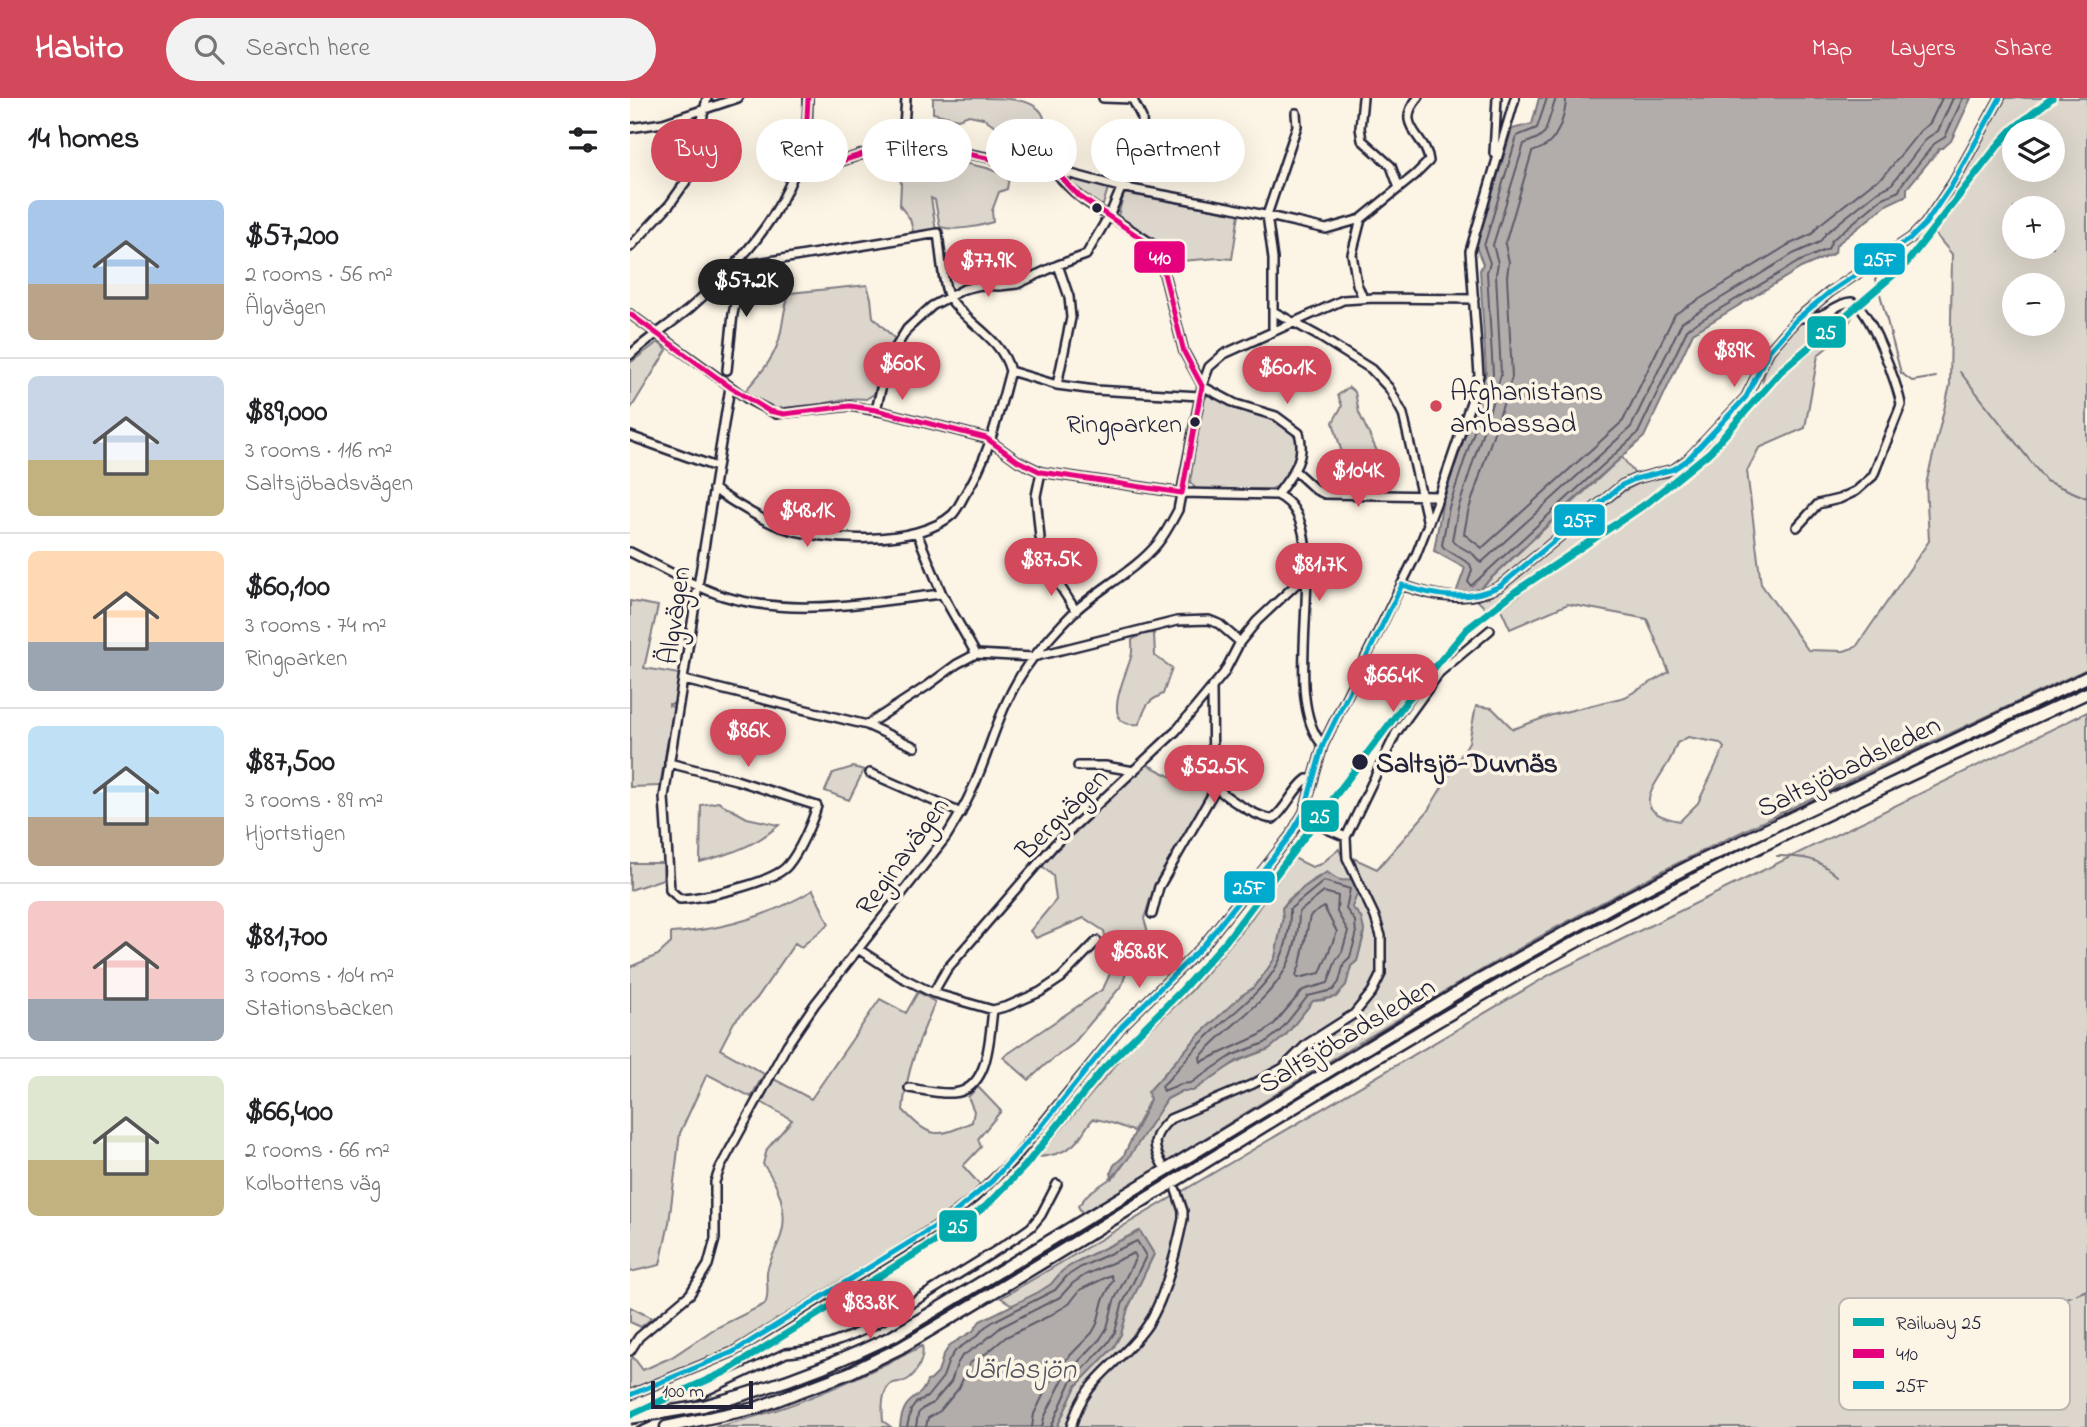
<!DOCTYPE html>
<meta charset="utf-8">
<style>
:root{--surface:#fff;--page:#f2f2f2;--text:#202124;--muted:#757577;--line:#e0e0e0;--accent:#d1495b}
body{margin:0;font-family:"Indie Flower",sans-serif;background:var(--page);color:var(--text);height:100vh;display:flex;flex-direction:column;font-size:26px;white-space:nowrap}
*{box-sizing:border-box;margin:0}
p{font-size:23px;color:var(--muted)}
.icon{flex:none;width:38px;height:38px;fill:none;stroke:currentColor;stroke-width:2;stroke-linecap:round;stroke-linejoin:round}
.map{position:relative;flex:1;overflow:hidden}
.panel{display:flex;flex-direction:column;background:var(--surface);width:630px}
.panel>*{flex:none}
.guide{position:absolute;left:21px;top:21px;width:665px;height:63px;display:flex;gap:14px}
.fabs{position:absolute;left:1372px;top:21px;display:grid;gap:14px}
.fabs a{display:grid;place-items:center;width:63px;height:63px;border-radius:50%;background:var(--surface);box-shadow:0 7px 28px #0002;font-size:35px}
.scale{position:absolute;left:21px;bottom:18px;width:102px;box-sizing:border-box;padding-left:7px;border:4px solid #22223b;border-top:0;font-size:19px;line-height:24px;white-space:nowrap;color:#22223b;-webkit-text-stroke:5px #fcf5e5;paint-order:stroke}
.price{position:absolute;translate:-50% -60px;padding:0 16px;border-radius:24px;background:var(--accent);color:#fff;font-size:23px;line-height:46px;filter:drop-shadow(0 2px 4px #0008)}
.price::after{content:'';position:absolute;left:50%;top:42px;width:21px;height:16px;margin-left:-10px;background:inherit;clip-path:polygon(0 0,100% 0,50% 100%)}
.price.on{background:#222;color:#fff}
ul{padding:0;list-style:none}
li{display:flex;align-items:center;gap:21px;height:175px;padding:0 28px}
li+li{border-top:2px solid var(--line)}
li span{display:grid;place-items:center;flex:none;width:196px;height:140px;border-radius:10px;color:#555}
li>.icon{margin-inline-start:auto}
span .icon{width:84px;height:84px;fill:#fffc;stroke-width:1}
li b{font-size:30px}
h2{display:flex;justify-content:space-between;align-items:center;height:84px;padding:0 28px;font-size:30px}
.chip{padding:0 24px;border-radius:32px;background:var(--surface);box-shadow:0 7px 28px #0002;font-size:24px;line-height:63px}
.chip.on{background:var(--accent);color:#fff}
header{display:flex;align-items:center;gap:42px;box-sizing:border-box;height:98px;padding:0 35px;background:var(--accent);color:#fff}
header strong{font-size:33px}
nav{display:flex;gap:38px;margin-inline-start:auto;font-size:24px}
.search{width:490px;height:63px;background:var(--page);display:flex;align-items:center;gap:18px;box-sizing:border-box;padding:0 24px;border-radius:38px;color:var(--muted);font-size:26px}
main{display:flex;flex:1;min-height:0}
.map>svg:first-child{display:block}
</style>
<header>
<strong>Habito</strong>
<div class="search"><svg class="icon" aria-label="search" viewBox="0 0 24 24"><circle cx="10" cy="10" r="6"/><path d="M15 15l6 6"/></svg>Search here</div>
<nav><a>Map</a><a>Layers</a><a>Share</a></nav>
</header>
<main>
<section class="panel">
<h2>14 homes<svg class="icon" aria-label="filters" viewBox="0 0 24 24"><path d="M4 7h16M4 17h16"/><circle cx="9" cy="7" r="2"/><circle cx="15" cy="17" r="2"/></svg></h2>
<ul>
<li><span style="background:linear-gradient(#a9c7e8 60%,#b9a48a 0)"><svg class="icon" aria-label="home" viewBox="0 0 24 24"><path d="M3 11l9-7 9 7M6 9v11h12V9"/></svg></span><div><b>$57,200</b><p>2 rooms · 56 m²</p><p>Älgvägen</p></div></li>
<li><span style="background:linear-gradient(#c9d6e8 60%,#c2b280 0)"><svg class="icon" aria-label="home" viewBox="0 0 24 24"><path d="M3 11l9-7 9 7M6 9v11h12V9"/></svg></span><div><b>$89,000</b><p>3 rooms · 116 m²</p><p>Saltsjöbadsvägen</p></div></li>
<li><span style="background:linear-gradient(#ffd9b3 65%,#9aa5b1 0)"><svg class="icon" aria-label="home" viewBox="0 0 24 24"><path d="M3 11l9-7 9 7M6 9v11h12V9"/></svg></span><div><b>$60,100</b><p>3 rooms · 74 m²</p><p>Ringparken</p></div></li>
<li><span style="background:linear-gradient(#bfe0f5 65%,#b9a48a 0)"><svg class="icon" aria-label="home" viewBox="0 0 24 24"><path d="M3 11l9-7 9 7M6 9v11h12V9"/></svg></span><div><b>$87,500</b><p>3 rooms · 89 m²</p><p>Hjortstigen</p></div></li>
<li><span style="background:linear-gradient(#f6c9c9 70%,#9aa5b1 0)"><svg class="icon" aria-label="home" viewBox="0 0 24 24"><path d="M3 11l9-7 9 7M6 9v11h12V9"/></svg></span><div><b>$81,700</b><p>3 rooms · 104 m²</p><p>Stationsbacken</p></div></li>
<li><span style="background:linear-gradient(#dfe7d0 60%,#c2b280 0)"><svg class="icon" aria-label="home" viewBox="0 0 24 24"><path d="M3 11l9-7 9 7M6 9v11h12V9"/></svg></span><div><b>$66,400</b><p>2 rooms · 66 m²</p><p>Kolbottens väg</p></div></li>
</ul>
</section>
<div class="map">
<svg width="1457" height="1329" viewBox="0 0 1457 1329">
<rect width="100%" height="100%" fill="#fcf5e5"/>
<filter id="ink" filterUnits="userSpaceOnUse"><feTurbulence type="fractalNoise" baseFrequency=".0143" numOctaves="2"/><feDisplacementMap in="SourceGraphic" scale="14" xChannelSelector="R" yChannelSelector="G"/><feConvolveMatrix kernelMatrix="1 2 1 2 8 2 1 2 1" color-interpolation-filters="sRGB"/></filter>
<g filter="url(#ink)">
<!-- green -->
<path fill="#dcd6cc" stroke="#7f7c84" stroke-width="2" fill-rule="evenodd" d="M303,0C320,0 337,0 354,0C380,0 422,0 414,35L390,36L370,31L353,20L339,17L328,21L303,15Z
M1375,0H1417L1367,42L1315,113L1313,108Z
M1428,0H1457V571C1318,637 1178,700 1040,769C867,857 702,961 537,1064C528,1047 526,1038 542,1025L624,990L655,973L678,949L727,918L752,879L755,859L754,838L748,818L721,759L747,771L797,714L839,644L846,608L862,610L883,631L922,617L995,599L1039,574L1017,521L938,506L880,531L871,511L939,460L1019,407L1082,356L1154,274L1182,248L1224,216L1211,238L1188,257L1175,330L1129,350L1117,373L1131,486L1178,552L1214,553L1226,549L1299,443L1296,386L1320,287L1322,156L1305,136L1344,81L1384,35V72H1423V33H1386ZM1384,110H1423V149H1384ZM1384,187H1423V226H1384ZM1058,639L1090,645L1094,650L1068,705L1050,723C1001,714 1020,695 1038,665C1042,659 1044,652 1047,645Z
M271,53L288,55L289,61L292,63L291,56L357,70L379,79L377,91L369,94L362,113L363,124C348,129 325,133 310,129L305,102L301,100L306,133L284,137L280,121L270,108L271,85L264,56Z
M442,81L478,90L473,107H470L440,84Z
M494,95L609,116L602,161L589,160L538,164C530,132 508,138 488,118Z
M237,187L241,200L243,219L266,242L255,262L244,296L236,301C205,297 174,317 143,310C132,308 123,300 115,293C131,275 147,258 151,233C154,219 154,208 160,195Z
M1218,206L1224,207L1179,243L1132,288C1134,267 1150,240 1168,227C1175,222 1185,223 1194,219C1202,215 1210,211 1218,206Z
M28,244L37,252L0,312V265Z
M719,289L725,294L729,315L747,353C740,373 731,373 714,362L703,324L712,308L708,297Z
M579,296L605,308V311L632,318L634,316C646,320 659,327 666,337C677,351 657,388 641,391H566L560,384L573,302Z
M992,359L1005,376L990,385L870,485L842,498Z
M1046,378L1014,403L936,454L856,511L847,502L858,499L872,491L994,393L1015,382Z
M0,503L28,508L14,570L49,576L45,606H39V608L44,609L30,688L0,689Z
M524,535L525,558L542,570L533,596C514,605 517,608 509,626C467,631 497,576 501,559C503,553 502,547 502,542L512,536Z
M1457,614V1329H427L446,1288L483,1250L491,1236L498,1210L524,1156L509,1133L448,1163L408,1202L384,1208L371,1200L921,876Z
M516,666L540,678L581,691L525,786L514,821L519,838L497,872L492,887L443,946L415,967L399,982L373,959L473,891L485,865L479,855L474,833L454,820L406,840L400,833L426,802L423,778L411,767Z
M223,669L234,672L219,702L195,693L203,675Z
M88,704L117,720L149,727C125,748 100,756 70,764L71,707Z
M709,751L721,781L714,783L690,777L659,801L652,810L653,819L645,860L635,875L623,890L611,898L569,937L518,994L520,1001L504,1033C490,1029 479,1022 463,1021C456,1028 453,1037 446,1044C437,1054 421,1058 408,1059L499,951L561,893L616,828L664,760L682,769L691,766Z
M0,765H34L33,781L0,792Z
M729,791C749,833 763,879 721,914C708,925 690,932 675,942C665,950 658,961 648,968C617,992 574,1002 539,1016C519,1034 517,1045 530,1069L452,1115L448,1108L459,1095L487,1076L537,1001L647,943L655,938L683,903L695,902L716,887L721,868L727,863L733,840L722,809Z
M183,792L199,826L171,849L165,845L127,900L104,924L90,951L134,976L121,999L77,976L50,1035L39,1125L30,1167L0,1174V869L28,857L41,845V835C91,832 140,818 183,792Z
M288,894L305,904C290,940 276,973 273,1012C300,1041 308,1040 342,1024L344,1013L338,999L348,989L371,1013L348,1041L351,1049L333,1068L351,1088L311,1121L119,1239L86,1258L0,1292V1263L3,1259L13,1272L42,1259L84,1231L135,1206C140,1196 136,1185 137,1174C139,1162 147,1150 151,1138C159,1113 148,1086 133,1066L137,1051L162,1022L131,1004L144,981L181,1001L250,901L276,915Z
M0,1209L22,1220L11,1229L0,1224Z
M292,1248C295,1259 287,1276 277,1282C272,1285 266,1283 261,1286C251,1293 252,1312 253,1323L261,1329H85C159,1313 226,1281 292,1248Z"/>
<!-- water -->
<path fill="#b2adab" stroke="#78757e" stroke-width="2" d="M909,0H1341L1321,43L1313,50H1310L1277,90V97L1258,106L1206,147L1205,155L1171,170L1063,235L1014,339L949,397L842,498L826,495L835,470L804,453L812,407L856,274L850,172L853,166L846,149L882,31L902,26Z
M697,774C705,780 711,785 721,781L725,783L729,791L722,809L731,819L734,832L733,840L727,863L721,868L716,887L706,899L683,903L655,938L639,951L607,963L563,993H552L537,1001L498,1061L482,1080L481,1074L484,1067L493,1059L517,1009L520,1001L518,994L569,937L611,898L623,890L635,875L645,860L653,819L652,810L673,790Z
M510,1133L524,1156L498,1210L491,1236L483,1250L446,1288L427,1329H270C273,1295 290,1305 297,1283L301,1282L308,1275L313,1258L320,1247L343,1233L350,1223L407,1195L421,1186L432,1173L448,1163Z"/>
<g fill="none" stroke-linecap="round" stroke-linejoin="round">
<!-- shore -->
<path stroke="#5c5a68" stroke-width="2" d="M917,0L907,30L887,38L854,148L860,165L857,174L863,276L819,409L812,447L814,450L840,466L842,472L838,484L841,488L1008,335L1058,230L1168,164L1198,151L1202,142L1253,100L1269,93L1272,86L1304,46L1315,39L1333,0
M926,0L915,34L908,40L894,46L863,147L868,165L866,176L871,277L828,411L822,442L824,445L843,456L851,465L1001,329L1052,224L1163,156L1190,144L1196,135L1247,94L1261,87L1297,40L1308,33L1323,0
M936,0C936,14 929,38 917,47C913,50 907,52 902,54L875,146L879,164L877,178L882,279L838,414L834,436L852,450L993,323L1045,216L1158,147L1182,136L1189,127L1241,86L1254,78L1290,33L1300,25L1312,0
M694,783L720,791L716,811L725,823L726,838L720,859L714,865L709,884L703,892L678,898L650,933L635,945L603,957L561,985L551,986L533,993L532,988C546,975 557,958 572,944C615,901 661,881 660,811Z
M694,794L708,798L707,814L718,833L712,854L706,862L698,885L673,892L644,926L630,937L571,964L570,959C615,909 668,892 669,814Z
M694,809L707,834L690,875L668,880L666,877L670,867L680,818Z
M277,1329L281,1312L286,1305L297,1299L313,1279L319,1262L326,1252L347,1238L355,1229L366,1222L425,1192L437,1178L451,1169L507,1143L516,1158L492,1207L485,1234L477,1246L441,1284L421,1329
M286,1329L288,1316L292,1311L303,1305L321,1284L327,1266L332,1258L352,1245L371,1229L430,1199L443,1185L455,1177L504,1155L506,1159L484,1203L477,1230L470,1241L434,1279L414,1320L412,1329
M296,1329L298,1320L310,1313L329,1290L340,1265L358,1254L376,1239L419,1218L439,1206L450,1192L481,1177L483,1182L473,1202L467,1226L462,1235L425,1273L404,1316L402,1329"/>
<!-- stream -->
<path stroke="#78757e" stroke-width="2" d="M1244,171L1247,186
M1250,196L1271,275L1282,283L1306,279
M1330,274L1416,383L1457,400
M1147,758C1175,759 1186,759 1207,778
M1447,1196L1457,1192
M1353,1229V1226L1442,1198"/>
<!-- minor casing -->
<g stroke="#22223b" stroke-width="12">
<path id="minor" d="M473,0L502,1
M733,0L730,30L732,42L761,68L769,90
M0,30L33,25L108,0
M273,43L276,0
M864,55L867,0
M166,70L181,73L273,43L441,76L490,89L599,109L696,131L731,121
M426,74C453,112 496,122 528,152L554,254L572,287
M0,149L40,106L59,79L77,0
M104,169L308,135C310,148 313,190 319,199C337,227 371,238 380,273L427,287L465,292L570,298
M733,200L727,186L722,156L731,121L785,77L799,63C797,38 763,28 788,0
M643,213L690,239L741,271L759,290L773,316L798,426
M0,216L119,302L146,316L220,308L254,314L356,340L388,363L411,374L552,395L647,397C711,424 644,596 693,647
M643,232V161L637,117L667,28L666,15
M0,257C18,240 40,227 59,211C122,156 179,89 178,0
M97,272L103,216L113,169
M427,287L441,220L439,199L428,167
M572,288L606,306L646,318L669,335C677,360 661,378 647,397
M246,312L258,262L277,231L302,208L334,191L351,187L369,188L387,186L428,167L456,157L481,114L513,39L512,20L502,0
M0,338L86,369
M665,373L686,392L695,396L809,398
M83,391C104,404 125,419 148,428C191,444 287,449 323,416C327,411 331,404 334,398C359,360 368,317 380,273
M1167,429L1188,406L1209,401L1226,393L1243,378L1271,307C1269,290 1238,205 1222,204C1213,203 1200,214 1191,217C1184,219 1177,220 1169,220
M287,435L312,496L346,556
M410,440L406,398L411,374
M0,454C31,469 60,487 93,498C165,520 239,504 312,496
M419,471L446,513
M772,487C805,499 838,506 870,488L992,387L1005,381L1044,371L1057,362L1116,299L1139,253L1167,221L1200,194L1281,140L1295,126L1323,85L1370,0
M54,582L237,627L285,649
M582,590L583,684C589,697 628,720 643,721C657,710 663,691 677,681L683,682
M237,627L297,588L327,566L346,556L403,559L547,523L579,522L589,526L610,544
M39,665L106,682L187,708C182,725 169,754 158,767C144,785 73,800 50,801L40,792L34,699L100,289
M448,668H475L504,673
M240,675L331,715
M716,739L766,635L810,574L860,532
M522,816L529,789L586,690
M228,851L271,879L303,895L363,912L378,908L410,894L431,880L467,843
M303,895L317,871L424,747L546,633L594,575L610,544L627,523L677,476
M279,990C292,992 309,996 323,995C360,992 359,939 363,912
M532,1066C521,1046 523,1037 540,1021L623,986L653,970L677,946L724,916L742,894L751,876V838L745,819L717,760L716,739L697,731L674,714
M0,1253L9,1239L60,1196L78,1167L85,1141V1084L90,1070L157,947L185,906L316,739C330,717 343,693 352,668C366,631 377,593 402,561C415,545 430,528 445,513C471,489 505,473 528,445C536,435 542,423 548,412L572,288L579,269L594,256L713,202L744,200L844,201
M0,1297L103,1254L260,1158L317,1121L345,1099L384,1061L492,928L573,848L660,738L674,714L693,647L786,457L809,398L841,304L849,277L840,153L885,0
M35,1312L156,1255C212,1252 272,1211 319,1182C346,1165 375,1148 401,1129L411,1117L427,1086
M0,1328L18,1320
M441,1329C455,1279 486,1270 514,1232C534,1206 546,1154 553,1121V1113L546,1092"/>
</g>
<!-- highway casing -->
<g stroke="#22223b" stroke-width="15">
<path id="highway" d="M73,1308C140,1291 201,1268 263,1238L837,889L986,806L1060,768L1457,579
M36,1329L126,1310L219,1275L270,1250C511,1109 744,952 990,820C1142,739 1301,668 1457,595"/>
</g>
<!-- minor -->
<use href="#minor" stroke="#fcf5e5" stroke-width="7"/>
<!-- highway -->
<use href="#highway" stroke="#fcf5e5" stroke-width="10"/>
<!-- highway-bridge casing -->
<g stroke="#22223b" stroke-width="15" stroke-linecap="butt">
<path id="highway-bridge" d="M0,1320L73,1308"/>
</g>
<!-- highway-bridge -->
<use href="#highway-bridge" stroke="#fcf5e5" stroke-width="10"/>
<!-- bus-1 casing -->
<g stroke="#fcf5e5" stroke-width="10">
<path id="bus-1" d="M166,70L181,73L273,43L426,74
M166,70L177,20L178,0
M426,74L449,98L528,152L554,254L572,288
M0,216L100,289L139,313L154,316L220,308L246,312L356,340L388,363L411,374L552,395
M552,395L572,288"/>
</g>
<!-- bus-2 casing -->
<g stroke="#fcf5e5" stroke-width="10">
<path id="bus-2" d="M772,487C806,499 837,504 870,488L992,387L1005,381L1044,371L1057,362L1116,299L1139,253L1167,221L1200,194L1281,140L1295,126L1323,85L1370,0
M0,1297L103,1254L317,1121L362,1083L410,1030L492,928L573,848L660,738L674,714L693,647L772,487"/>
</g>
<!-- bus-1 -->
<use href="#bus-1" stroke="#e5007d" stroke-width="5"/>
<!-- bus-2 -->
<use href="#bus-2" stroke="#00a9ce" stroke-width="5"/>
<!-- rail-1 casing -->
<g stroke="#fcf5e5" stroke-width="12">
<path id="rail-1" d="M0,1317L95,1274L317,1136L356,1108L395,1068L474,970L551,893L596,843L779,600L837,531L886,493L1017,405L1080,354L1151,273L1275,167L1370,45L1383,31L1422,0"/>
</g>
<!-- rail-1 -->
<use href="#rail-1" stroke="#00aaad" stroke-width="7"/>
</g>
</g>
<!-- markers -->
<g fill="#22223b" stroke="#fcf5e5" stroke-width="2.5">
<circle cx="467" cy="110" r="6"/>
<circle cx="565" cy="324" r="6"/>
<circle cx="730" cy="664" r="9"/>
</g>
<circle fill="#d1495b" stroke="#fcf5e5" stroke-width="2.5" cx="806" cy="308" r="7"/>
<g text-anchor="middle" stroke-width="7" stroke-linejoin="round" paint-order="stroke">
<!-- bus labels -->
<g font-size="26" fill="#22223b" stroke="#fcf5e5" text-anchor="end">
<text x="552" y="334">Ringparken</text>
</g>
<!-- poi labels -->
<g font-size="28" fill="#22223b" stroke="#fcf5e5" text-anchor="start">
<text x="820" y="302">Afghanistans<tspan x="820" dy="32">ambassad</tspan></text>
</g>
<!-- street labels -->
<g font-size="28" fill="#22223b" stroke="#fcf5e5">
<text transform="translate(43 517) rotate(-82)" y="10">Älgvägen</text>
<text transform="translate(1218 667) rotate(-26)" y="10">Saltsjöbadsleden</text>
<text transform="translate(431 715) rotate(-45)" y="10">Bergvägen</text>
<text transform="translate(271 757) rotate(-54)" y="10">Reginavägen</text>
<text transform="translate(716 936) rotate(-31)" y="10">Saltsjöbadsleden</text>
</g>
<!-- stop labels -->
<g font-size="28" font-weight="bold" fill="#22223b" stroke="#fcf5e5" text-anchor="start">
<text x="746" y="674">Saltsjö-Duvnäs</text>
</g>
<!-- water labels -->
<g font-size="30" font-style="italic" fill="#545362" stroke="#fcf5e5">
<text x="390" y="1280">Järlasjön</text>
</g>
</g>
<!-- legend -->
<rect x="1209" y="1200" width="231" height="112" rx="10" fill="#fcf5e5" stroke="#bbb6b2" stroke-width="2"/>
<rect x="1223" y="1220" width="31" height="8" fill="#00aaad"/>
<rect x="1223" y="1251" width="31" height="9" fill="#e5007d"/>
<rect x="1223" y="1283" width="31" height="8" fill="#00a9ce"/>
<g font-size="19" fill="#22223b">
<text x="1266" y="1231">Railway 25</text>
<text x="1266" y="1262">410</text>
<text x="1266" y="1294">25F</text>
</g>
<g stroke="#fcf5e5" stroke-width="2.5">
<rect x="503" y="142" width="53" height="34" rx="7" fill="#e5007d"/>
<rect x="1223" y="144" width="53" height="34" rx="7" fill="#00a9ce"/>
<rect x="1176" y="217" width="41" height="34" rx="7" fill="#00aaad"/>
<rect x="923" y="405" width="53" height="34" rx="7" fill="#00a9ce"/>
<rect x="670" y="701" width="40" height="34" rx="7" fill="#00aaad"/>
<rect x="593" y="772" width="53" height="34" rx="7" fill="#00a9ce"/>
<rect x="308" y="1111" width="40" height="34" rx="7" fill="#00aaad"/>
</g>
<g font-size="19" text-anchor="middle" font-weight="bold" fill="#fff">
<text x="530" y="166">410</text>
<text x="1250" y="168">25F</text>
<text x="1196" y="241">25</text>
<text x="950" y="429">25F</text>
<text x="690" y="725">25</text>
<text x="619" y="796">25F</text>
<text x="328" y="1135">25</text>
</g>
</svg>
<div class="fabs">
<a><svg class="icon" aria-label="layers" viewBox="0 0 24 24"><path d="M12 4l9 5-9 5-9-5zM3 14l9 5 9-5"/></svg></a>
<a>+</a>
<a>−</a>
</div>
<div class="scale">100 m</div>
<b class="price" style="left:358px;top:201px">$77.9K</b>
<b class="price on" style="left:116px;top:221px">$57.2K</b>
<b class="price" style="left:1104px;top:291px">$89K</b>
<b class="price" style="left:272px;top:304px">$60K</b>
<b class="price" style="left:657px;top:308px">$60.1K</b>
<b class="price" style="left:728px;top:411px">$104K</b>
<b class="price" style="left:177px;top:451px">$48.1K</b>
<b class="price" style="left:421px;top:500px">$87.5K</b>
<b class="price" style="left:689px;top:505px">$81.7K</b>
<b class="price" style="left:763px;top:616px">$66.4K</b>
<b class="price" style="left:118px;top:671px">$86K</b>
<b class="price" style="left:584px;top:707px">$52.5K</b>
<b class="price" style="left:509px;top:892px">$68.8K</b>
<b class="price" style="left:240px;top:1243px">$83.8K</b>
<div class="guide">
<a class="chip on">Buy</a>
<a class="chip">Rent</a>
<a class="chip">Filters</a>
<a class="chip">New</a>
<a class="chip">Apartment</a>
</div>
</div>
</main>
